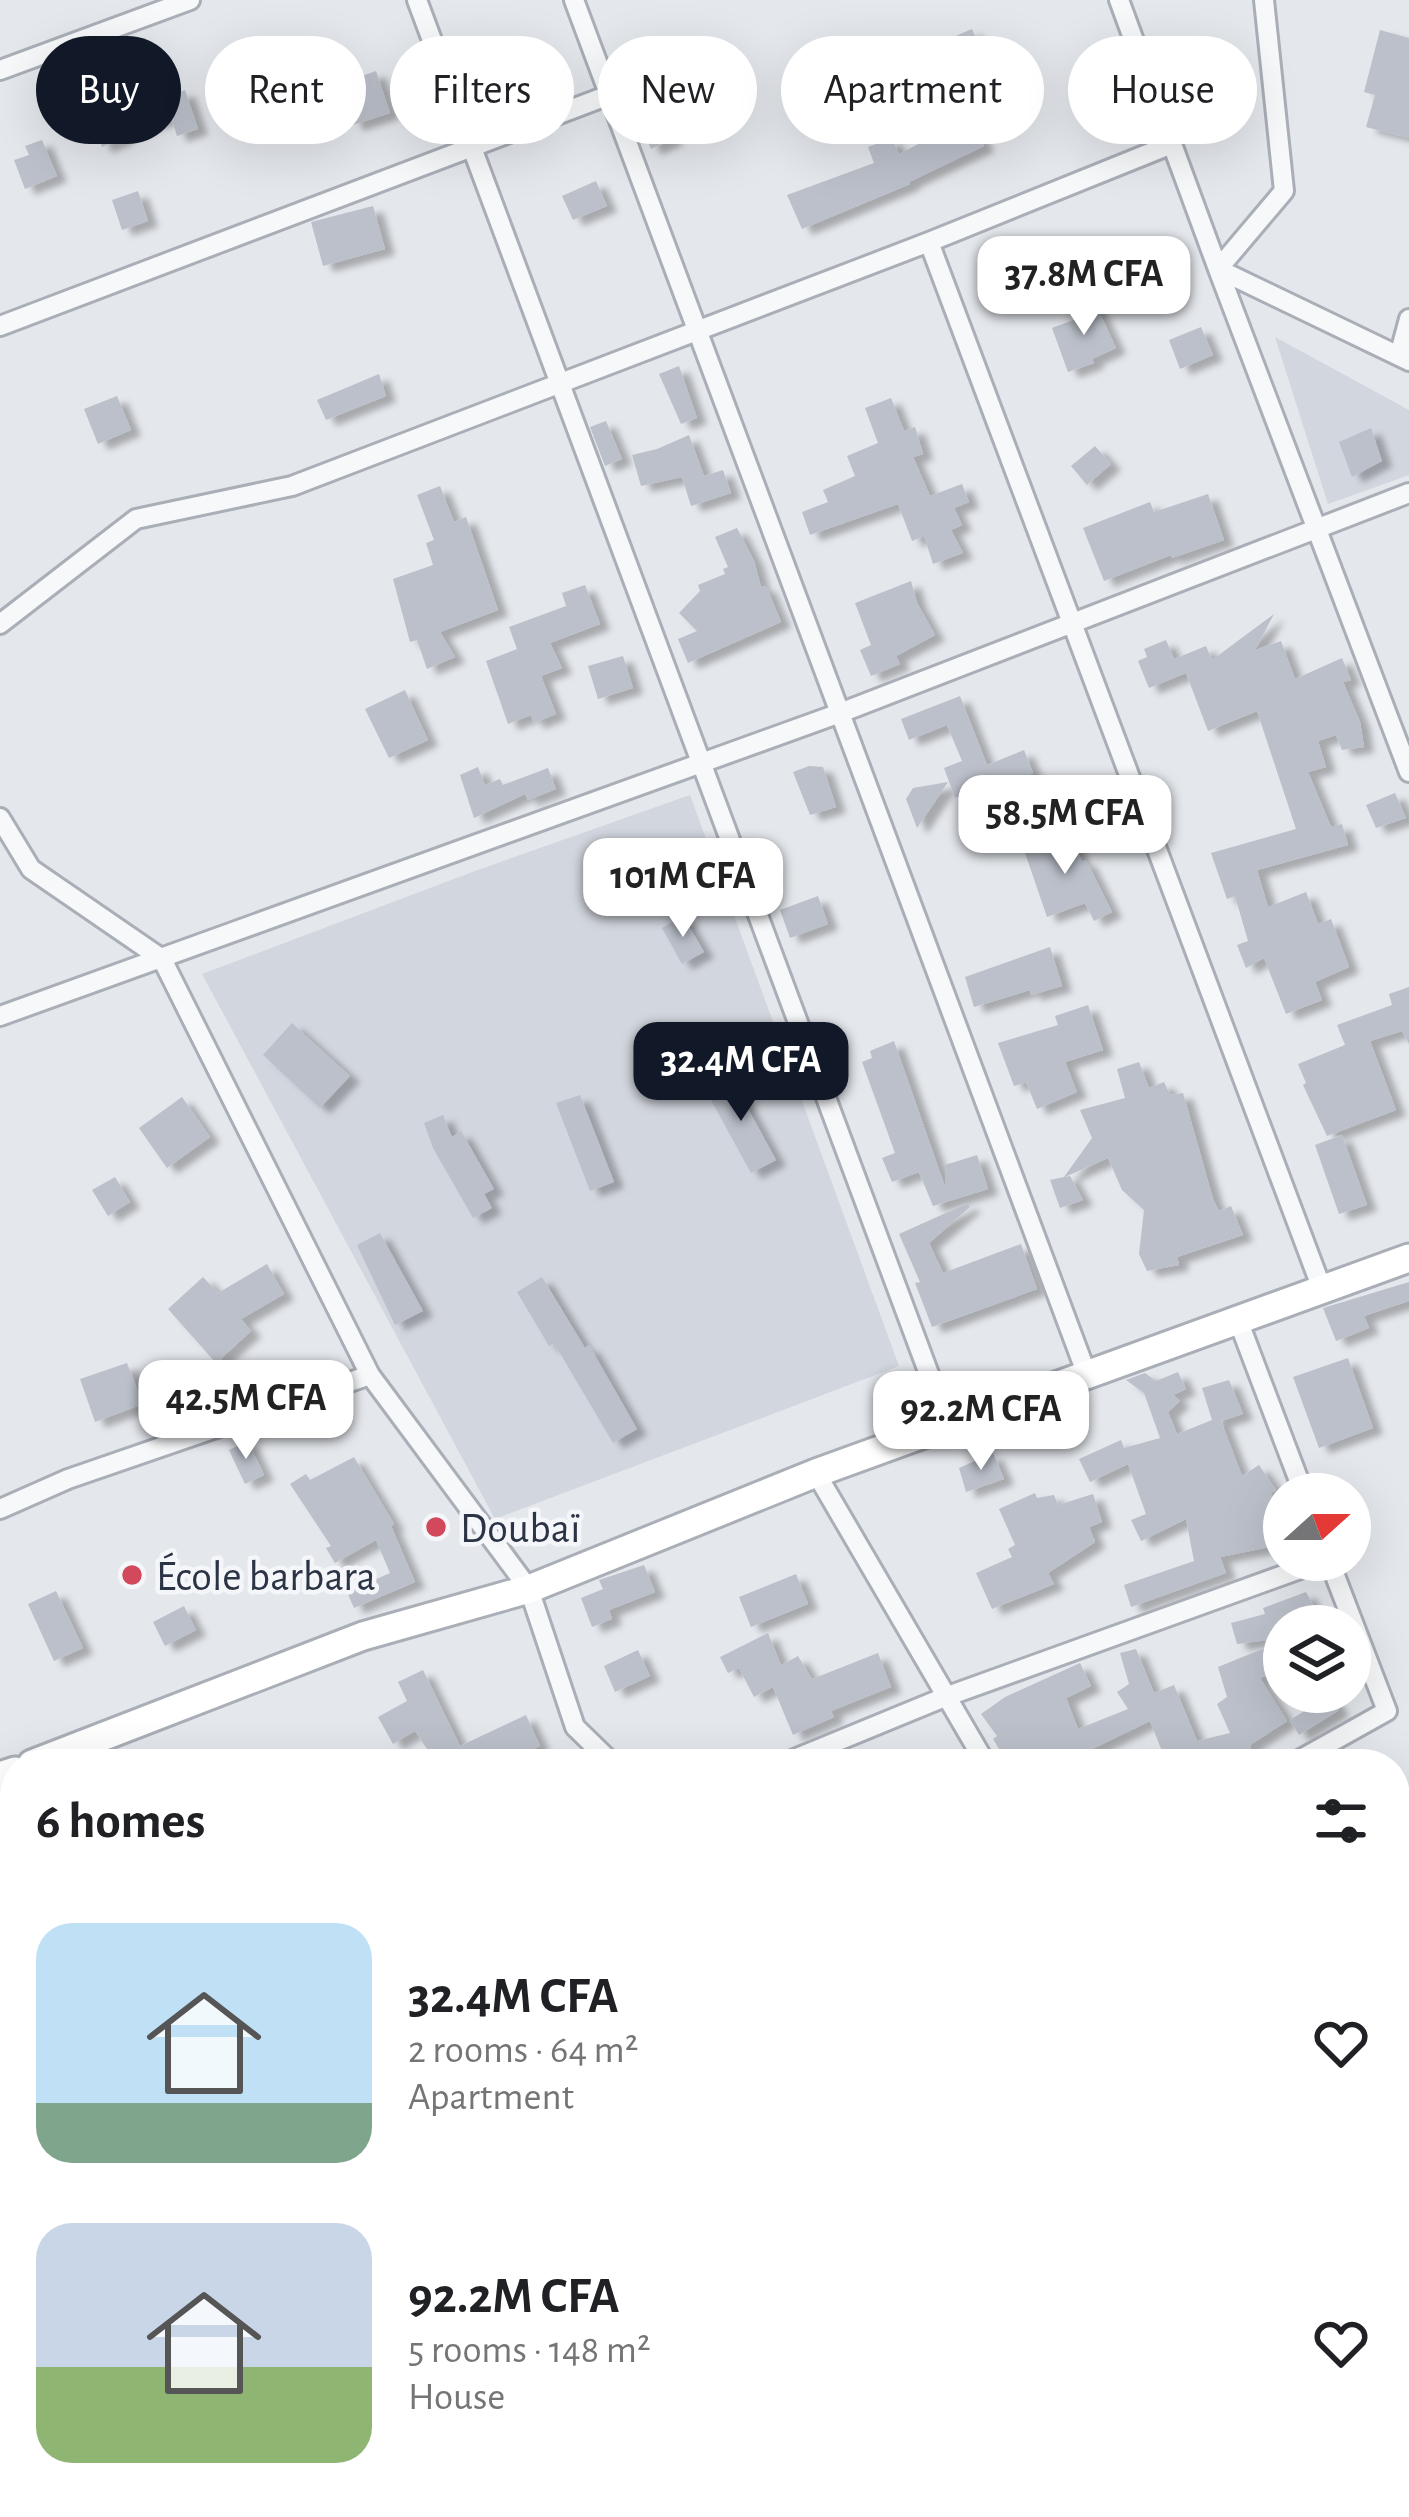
<!DOCTYPE html>
<meta charset="utf-8">
<style>
:root{--surface:#fff;--page:#f2f2f2;--text:#202124;--muted:#757577;--accent:#111827}
body{margin:0;font-family:"Alegreya Sans",sans-serif;background:var(--page);color:var(--text);height:100vh;display:flex;flex-direction:column;font-size:45px;white-space:nowrap}
*{box-sizing:border-box;margin:0}
p{font-size:39px;color:var(--muted)}
.icon{flex:none;width:66px;height:66px;fill:none;stroke:currentColor;stroke-width:2;stroke-linecap:round;stroke-linejoin:round}
.map{position:relative;flex:1;overflow:hidden}
.drawer{position:absolute;left:0px;top:1749px;width:1410px;height:768px;display:flex;flex-direction:column;background:var(--surface);border-radius:48px 48px 0 0;box-shadow:0 12px 48px #0002}
.drawer>*{flex:none}
.top-card{position:absolute;left:36px;top:36px;width:1338px;height:108px;display:flex;gap:24px}
.needle{width:78px;rotate:69deg}
.buttons{position:absolute;left:1263px;top:1473px;display:grid;gap:24px}
.buttons a{display:grid;place-items:center;width:108px;height:108px;border-radius:50%;background:var(--surface);box-shadow:0 12px 48px #0002;font-size:60px}
.price{position:absolute;translate:-50% -102px;padding:0 27px;border-radius:24px;background:#fff;color:#222;font-size:39px;line-height:78px;filter:drop-shadow(0 3px 6px #0008)}
.price::after{content:'';position:absolute;left:50%;top:72px;width:36px;height:27px;margin-left:-18px;background:inherit;clip-path:polygon(0 0,100% 0,50% 100%)}
.price.on{background:var(--accent);color:#fff}
ul{padding:0;list-style:none}
li{display:flex;align-items:center;gap:36px;height:300px;padding:0 36px}
li span{display:grid;place-items:center;flex:none;width:336px;height:240px;border-radius:36px;color:#555}
li>.icon{margin-inline-start:auto}
span .icon{width:144px;height:144px;fill:#fffc;stroke-width:1}
li b{font-size:51px}
h2{display:flex;justify-content:space-between;align-items:center;height:144px;padding:0 36px;font-size:51px}
.chip{padding:0 42px;border-radius:54px;background:var(--surface);box-shadow:0 12px 48px #0002;font-size:42px;line-height:108px}
.chip.on{background:var(--accent);color:#fff}
.map>svg:first-child{display:block}
</style>
<div class="map">
<svg width="1409" height="2517" viewBox="0 0 1409 2517">
<defs>
<filter id="shadow"><feDropShadow dx="10" dy="6" stdDeviation="3" flood-color="#0004"/></filter>
</defs>
<rect width="100%" height="100%" fill="#e4e7ec"/>
<!-- built -->
<path fill="#d2d6de" d="M1275,337L1409,410V475L1328,504Z
M690,795L899,1366L495,1519L202,974L475,871Z"/>
<!-- building -->
<path fill="#bbc0ca" filter="url(#shadow)" d="M972,29L986,61L963,70L951,38Z
M1380,30L1409,38V138L1366,127L1375,95L1364,92Z
M376,71L390,113L353,125L339,84Z
M328,75L338,100L306,112L297,87Z
M185,90L198,129L177,136L171,117L122,134L123,138L102,147L92,121L152,97L153,101Z
M659,109L673,139L651,149L638,118Z
M971,117L984,146L909,182L910,184L802,229L787,195L874,163L868,147L892,138L899,154Z
M42,140L57,176L25,189L14,160L29,155L25,146Z
M596,181L607,206L573,220L562,196Z
M138,191L148,221L122,230L112,200Z
M373,206L385,249L323,266L311,222Z
M1094,301L1116,348L1092,359L1094,363L1068,372L1052,328L1079,318L1076,310Z
M1201,327L1213,355L1180,369L1169,340Z
M679,366L697,418L681,424L659,374Z
M379,374L386,396L326,420L317,400Z
M117,396L131,430L98,444L84,409Z
M891,398L904,431L915,427L923,454L913,457L930,496L962,484L969,502L954,508L962,525L951,530L963,553L933,564L924,536L912,541L898,504L810,535L802,512L828,502L823,490L855,476L847,456L878,443L865,408Z
M606,421L622,459L605,466L590,427Z
M1371,428L1382,461L1352,477L1339,442Z
M689,435L704,476L723,470L731,493L691,506L682,477L641,486L632,455L657,449Z
M1095,446L1111,464L1087,485L1071,466Z
M440,486L454,522L466,517L498,610L440,632L455,657L427,669L417,640L410,642L393,579L433,565L426,543L434,540L417,495Z
M1208,494L1224,540L1172,558L1171,555L1104,581L1083,528L1150,502L1154,512Z
M737,528L754,561L761,587L766,586L781,622L688,663L678,639L697,631L679,613L700,591L698,585L725,574L723,569L728,567L715,537Z
M911,581L917,603L935,635L896,656L900,664L871,676L860,650L871,645L855,603Z
M585,585L600,624L550,643L562,668L541,676L556,714L534,723L531,715L508,724L486,661L517,649L509,627L566,606L562,593Z
M1274,614L1255,650L1281,641L1295,679L1342,658L1351,680L1343,682L1360,722L1364,747L1342,750L1336,735L1318,741L1326,767L1308,772L1331,827L1342,824L1348,845L1257,870L1268,907L1306,892L1318,924L1331,919L1349,967L1315,982L1322,1000L1286,1014L1264,958L1246,968L1237,945L1248,941L1235,896L1227,899L1211,853L1296,829L1257,711L1208,731L1186,673L1149,688L1138,661L1147,657L1144,649L1166,640L1174,659L1206,646L1212,660Z
M623,656L633,688L598,699L588,666Z
M405,690L428,740L389,758L365,709Z
M960,696L987,765L1024,750L1033,773L996,789L1002,805L973,816L965,794L955,798L944,768L962,761L947,725L909,740L901,719Z
M809,766L823,767L836,807L810,815L793,772Z
M478,767L485,785L500,779L503,785L548,768L556,789L528,800L525,794L474,818L460,775Z
M948,782L917,828L906,799L913,788Z
M1395,793L1406,818L1376,828L1366,805Z
M1070,832L1082,862L1086,860L1112,912L1094,921L1085,903L1047,917L1023,847Z
M818,896L828,924L790,938L780,910Z
M683,916L704,952L682,964L662,928Z
M1050,947L1062,986L1031,995L1030,990L974,1007L965,977Z
M1409,987V1044L1402,1031L1370,1041L1396,1110L1327,1136L1303,1085L1306,1083L1298,1064L1345,1045L1337,1025L1392,1005L1389,994Z
M1088,1005L1103,1050L1065,1062L1077,1092L1037,1109L1026,1082L1014,1086L998,1043L1058,1025L1055,1016Z
M292,1023L350,1076L320,1108L263,1055Z
M894,1041L945,1187V1165L977,1155L988,1189L933,1206L919,1172L892,1182L882,1158L895,1153L862,1062L872,1058L870,1051Z
M1139,1062L1149,1088L1164,1082L1170,1095L1183,1093L1213,1199L1219,1211L1231,1206L1243,1235L1177,1257L1179,1265L1147,1271L1139,1254L1144,1210L1122,1190L1108,1158L1065,1177L1070,1176L1083,1200L1060,1208L1050,1180L1064,1177L1092,1138L1080,1110L1125,1098L1117,1069Z
M730,1076L776,1160L751,1173L705,1089Z
M580,1095L614,1182L590,1191L556,1103Z
M182,1097L210,1137L167,1168L139,1128Z
M443,1115L452,1137L461,1131L494,1189L484,1194L492,1208L473,1218L433,1148L424,1123Z
M1342,1135L1367,1205L1339,1214L1315,1145Z
M115,1177L130,1202L108,1216L92,1190Z
M968,1203L970,1207L929,1243L943,1273L1021,1244L1037,1289L932,1327L915,1283L920,1282L899,1234Z
M380,1233L423,1311L395,1325L357,1245Z
M267,1264L284,1294L241,1319L251,1331L216,1363L168,1309L203,1277L218,1293Z
M542,1277L585,1348L589,1345L637,1429L613,1443L554,1343L549,1346L517,1292Z
M1409,1282V1301L1364,1316L1369,1328L1336,1341L1323,1308Z
M1348,1358L1373,1428L1319,1448L1293,1377Z
M127,1363L143,1404L95,1422L80,1379Z
M1178,1372L1186,1389L1173,1395L1180,1401L1168,1412L1177,1434L1212,1420L1202,1388L1229,1380L1243,1414L1221,1421L1242,1476L1259,1465L1276,1490L1271,1493L1284,1525V1544L1220,1557L1226,1573L1131,1607L1124,1585L1194,1561L1186,1519L1141,1541L1131,1520L1146,1514L1128,1464L1090,1482L1079,1459L1121,1440L1124,1448L1160,1438L1144,1393L1126,1380L1145,1373L1156,1381Z
M248,1441L264,1475L245,1484L229,1450Z
M993,1453L1004,1479L966,1492L959,1468Z
M354,1457L394,1524L391,1526L415,1582L354,1608L347,1592L390,1573L376,1540L335,1563L326,1548L331,1546L290,1484L306,1474L310,1480Z
M1035,1493L1037,1498L1054,1495L1058,1505L1093,1494L1102,1522L1089,1527L1095,1542L1048,1573L1054,1584L992,1609L976,1573L1012,1557L1008,1549L1015,1545L999,1509Z
M644,1565L655,1592L609,1610L612,1619L592,1627L581,1598L603,1589L599,1580Z
M796,1574L808,1604L751,1627L739,1597Z
M56,1591L83,1648L54,1661L28,1604Z
M1306,1592L1317,1612L1284,1625V1638L1237,1644L1231,1623L1265,1614L1263,1608Z
M184,1606L196,1630L165,1646L153,1622Z
M768,1633L781,1665L798,1656L812,1679L878,1653L891,1687L831,1711L834,1717L793,1735L773,1687L754,1697L739,1668L728,1673L720,1657Z
M1284,1640V1669L1260,1678L1287,1721L1250,1745L1251,1748L1229,1758L1167,1764L1150,1721L1061,1764H1008L993,1739L997,1736L981,1714L1005,1697L1080,1663L1091,1686L1066,1698L1078,1729L1128,1709L1117,1692L1129,1684L1120,1653L1136,1649L1154,1693L1174,1685L1197,1741L1230,1733L1217,1704L1227,1697L1218,1667Z
M638,1650L650,1676L615,1692L604,1666Z
M423,1670L460,1746L526,1715L540,1746L502,1764H421L433,1758L415,1731L393,1744L378,1717L407,1701L398,1682Z
M1330,1695L1339,1710L1299,1735L1290,1720Z"/>
<g fill="none" stroke-linecap="round" stroke-linejoin="round">
<!-- street casing -->
<g stroke="#a9aeb7" stroke-width="24">
<path id="street" d="M417,0L948,1425
M574,0L1087,1375
M1119,0L1172,144
M1264,0L1284,191L1218,269L1409,772
M0,70L190,0
M929,242L1322,1289
M0,326L609,95
M1399,356L1409,319
M0,624L136,519L292,486L929,242L1172,144L1218,269L1409,361
M0,818L31,869L162,959L370,1375L529,1589L575,1727L613,1764
M0,1016L840,713L1409,493
M1238,1320L1304,1494
M816,1473L986,1764
M0,1509L68,1479L370,1375
M782,1764L945,1697L1325,1560
M1292,1764L1387,1711L1329,1560
M0,1789L15,1805
M1395,1992L1409,1984
M1395,2205L1409,2208
M1395,2467L1409,2469
M694,2502L708,2517
M337,2517L359,2502
M799,2517L856,2502"/>
</g>
<!-- secondary casing -->
<g stroke="#a9aeb7" stroke-width="33">
<path id="secondary" d="M32,1764L363,1636L529,1589L816,1473L1409,1258
M0,1776L15,1771"/>
</g>
<!-- street -->
<use href="#street" stroke="#f7f8fa" stroke-width="18"/>
<!-- secondary -->
<use href="#secondary" stroke="#fff" stroke-width="27"/>
</g>
<!-- markers -->
<g fill="#d1495b" stroke="#f4f6f9" stroke-width="4.5">
<circle cx="436" cy="1527" r="12"/>
<circle cx="132" cy="1575" r="12"/>
</g>
<g text-anchor="middle" stroke-width="9" stroke-linejoin="round" paint-order="stroke">
<!-- poi labels -->
<g font-size="42" fill="#2b3445" stroke="#f4f6f9" text-anchor="start">
<text x="460" y="1542">Doubaï</text>
<text x="156" y="1590">École barbara</text>
</g>
</g>
</svg>
<div class="buttons">
<a><svg class="needle" viewBox="-14 -14 28 28"><path d="M0-13l5 13h-10z" fill="#e53935"/><path d="M0 13l5-13h-10z" fill="#757577"/></svg></a>
<a><svg class="icon" aria-label="layers" viewBox="0 0 24 24"><path d="M12 4l9 5-9 5-9-5zM3 14l9 5 9-5"/></svg></a>
</div>
<b class="price" style="left:1084px;top:338px">37.8M CFA</b>
<b class="price" style="left:1065px;top:877px">58.5M CFA</b>
<b class="price" style="left:683px;top:940px">101M CFA</b>
<b class="price on" style="left:741px;top:1124px">32.4M CFA</b>
<b class="price" style="left:246px;top:1462px">42.5M CFA</b>
<b class="price" style="left:981px;top:1473px">92.2M CFA</b>
<div class="top-card">
<a class="chip on">Buy</a>
<a class="chip">Rent</a>
<a class="chip">Filters</a>
<a class="chip">New</a>
<a class="chip">Apartment</a>
<a class="chip">House</a>
</div>
<section class="drawer">
<h2>6 homes<svg class="icon" aria-label="filters" viewBox="0 0 24 24"><path d="M4 7h16M4 17h16"/><circle cx="9" cy="7" r="2"/><circle cx="15" cy="17" r="2"/></svg></h2>
<ul>
<li><span style="background:linear-gradient(#bfe0f5 75%,#7fa58c 0)"><svg class="icon" aria-label="home" viewBox="0 0 24 24"><path d="M3 11l9-7 9 7M6 9v11h12V9"/></svg></span><div><b>32.4M CFA</b><p>2 rooms · 64 m²</p><p>Apartment</p></div><svg class="icon" aria-label="heart" viewBox="0 0 24 24"><path d="M12 20l-8-8c-3-5 5-10 8-4 3-6 11-1 8 4z"/></svg></li>
<li><span style="background:linear-gradient(#c9d6e8 60%,#8fb573 0)"><svg class="icon" aria-label="home" viewBox="0 0 24 24"><path d="M3 11l9-7 9 7M6 9v11h12V9"/></svg></span><div><b>92.2M CFA</b><p>5 rooms · 148 m²</p><p>House</p></div><svg class="icon" aria-label="heart" viewBox="0 0 24 24"><path d="M12 20l-8-8c-3-5 5-10 8-4 3-6 11-1 8 4z"/></svg></li>
</ul>
</section>
</div>
